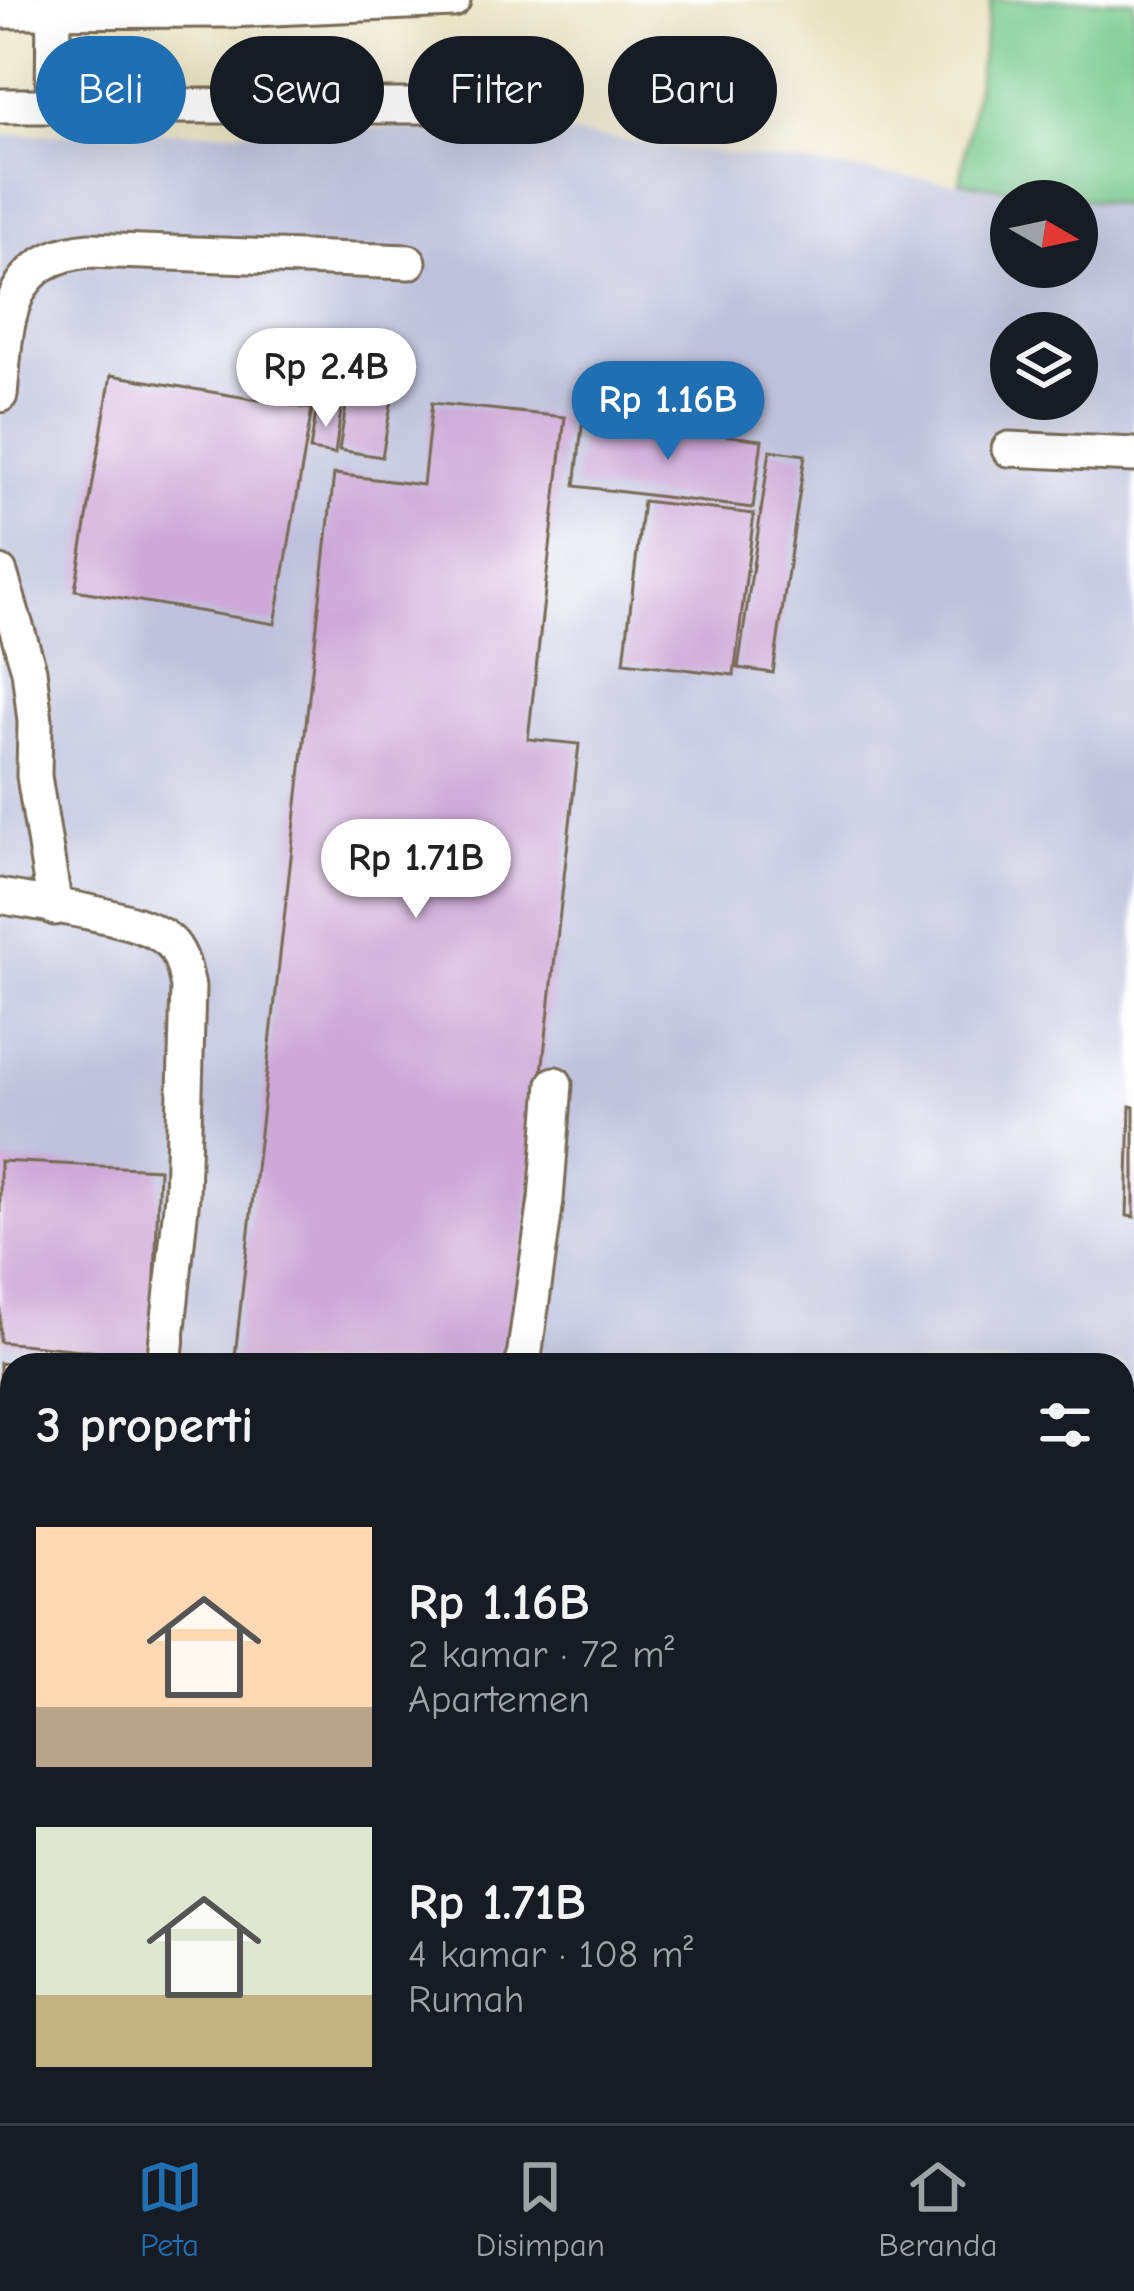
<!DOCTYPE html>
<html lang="id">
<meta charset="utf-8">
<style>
:root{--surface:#171b24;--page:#242831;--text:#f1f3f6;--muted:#9ea1a6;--line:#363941;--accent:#1f6fb2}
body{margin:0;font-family:"Comic Neue",sans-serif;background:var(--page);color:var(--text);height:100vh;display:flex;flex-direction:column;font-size:45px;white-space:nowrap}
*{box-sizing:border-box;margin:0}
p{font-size:39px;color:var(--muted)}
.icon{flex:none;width:66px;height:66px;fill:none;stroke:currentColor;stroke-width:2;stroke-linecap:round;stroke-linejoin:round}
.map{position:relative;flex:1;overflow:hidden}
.side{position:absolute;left:0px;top:1353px;width:1134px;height:771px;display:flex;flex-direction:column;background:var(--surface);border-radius:36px 36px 0 0;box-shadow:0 12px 48px #0002}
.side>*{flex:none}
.banner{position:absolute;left:36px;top:36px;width:1062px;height:108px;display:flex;gap:24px}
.needle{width:78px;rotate:99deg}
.tools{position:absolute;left:990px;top:180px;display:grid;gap:24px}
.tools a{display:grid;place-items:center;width:108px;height:108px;border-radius:50%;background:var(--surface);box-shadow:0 12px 48px #0002;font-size:60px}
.price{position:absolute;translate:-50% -102px;padding:0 27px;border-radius:42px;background:#fff;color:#222;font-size:39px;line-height:78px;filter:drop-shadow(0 3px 6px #0008)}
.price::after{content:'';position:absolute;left:50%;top:72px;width:36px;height:27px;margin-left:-18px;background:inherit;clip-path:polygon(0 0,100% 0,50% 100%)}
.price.active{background:var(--accent);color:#fff}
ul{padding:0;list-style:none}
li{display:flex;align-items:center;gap:36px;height:300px;padding:0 36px}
li span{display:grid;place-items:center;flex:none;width:336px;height:240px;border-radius:0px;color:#555}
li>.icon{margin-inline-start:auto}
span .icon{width:144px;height:144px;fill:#fffc;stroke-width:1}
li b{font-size:51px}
h2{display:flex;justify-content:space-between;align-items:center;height:144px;padding:0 36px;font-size:51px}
.pill{padding:0 42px;border-radius:54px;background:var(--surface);box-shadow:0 12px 48px #0002;font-size:42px;line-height:108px}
.pill.active{background:var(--accent);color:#fff}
.dock{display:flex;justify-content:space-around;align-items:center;height:168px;border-top:3px solid var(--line);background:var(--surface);font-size:33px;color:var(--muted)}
.dock a{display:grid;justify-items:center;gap:6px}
.dock .active{color:var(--accent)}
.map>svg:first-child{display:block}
</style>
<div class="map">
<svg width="1134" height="2123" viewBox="0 0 1134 2123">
<rect width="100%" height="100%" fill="#fff"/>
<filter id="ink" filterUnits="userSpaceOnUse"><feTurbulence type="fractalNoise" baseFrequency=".00833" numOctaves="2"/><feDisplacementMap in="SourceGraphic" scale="24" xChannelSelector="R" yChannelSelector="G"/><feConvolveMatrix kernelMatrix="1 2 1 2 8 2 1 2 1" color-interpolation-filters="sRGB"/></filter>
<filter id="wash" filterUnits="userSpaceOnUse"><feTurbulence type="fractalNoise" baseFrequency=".004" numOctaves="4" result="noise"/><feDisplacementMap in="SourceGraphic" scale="48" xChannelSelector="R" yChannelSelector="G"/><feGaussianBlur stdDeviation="2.7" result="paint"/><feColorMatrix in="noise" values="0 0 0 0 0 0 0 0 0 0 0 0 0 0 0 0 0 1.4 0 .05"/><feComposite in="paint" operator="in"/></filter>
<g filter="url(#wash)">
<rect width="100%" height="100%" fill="#eae3c2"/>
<!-- industrial -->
<path fill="#c0c2dd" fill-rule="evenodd" d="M510,126L1134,206V1868H1122V1365H12V1873H0V135ZM1011,201H1077V267H1011ZM1011,333H1077V399H1011Z
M12,2112H892L1134,2116V2123H0Z"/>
<!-- green -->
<path fill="#75c88b" stroke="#587954" stroke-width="3" d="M991,0H1134V206L960,182Z"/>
<g id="blocks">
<!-- building -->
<path fill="#cea8d7" d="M351,374L395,381L382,457L339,450Z
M111,375L312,409L275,624L75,590Z
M432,403L565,417L528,739L579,744L509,1365H234L334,474L423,485Z
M317,406L341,410L335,454L310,450Z
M583,418L762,440L753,508L575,486Z
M770,450L805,455L773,673L738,668Z
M643,501L754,514L734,675L624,662Z
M1130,1106L1134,1107V1217L1127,1216Z
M0,1161L159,1169L152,1357L0,1342Z
M0,1363L12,1365V1407L0,1405Z
M1130,1476H1134V1604L1126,1603Z
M0,1541L12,1542V1583L0,1582Z
M1122,1629L1134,1630V1709L1122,1710Z"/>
</g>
</g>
<g filter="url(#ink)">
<use href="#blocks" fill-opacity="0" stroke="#786b57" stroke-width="3"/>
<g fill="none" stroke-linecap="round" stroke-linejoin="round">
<!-- minor casing -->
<g stroke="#786b57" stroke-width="39">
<path id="minor" d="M0,11L230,10L453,0
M0,106H552
M53,106L54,0
M0,395C7,326 2,258 90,250L409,262
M1009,449L1134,455
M0,573L29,670L35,721L34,776L55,908
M0,896C39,904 147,916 172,944C182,956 185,972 188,987L182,1196L164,1365
M523,1365L546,1200L555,1084
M0,1641H12
M764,2123L765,2112"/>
</g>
<!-- highway casing -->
<g stroke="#786b57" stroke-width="54">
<path id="highway" d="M1122,1835H1134
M0,1849H12
M1122,1927H1134
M0,1931H12
M1122,1995H1134
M0,1999L12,2000
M1031,2112L1134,2115
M0,2117L397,2112"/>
</g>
<!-- minor -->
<use href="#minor" stroke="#fff" stroke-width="33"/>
<!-- highway -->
<use href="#highway" stroke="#fbbb8d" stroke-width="48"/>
</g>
</g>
</svg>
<div class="tools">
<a><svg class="needle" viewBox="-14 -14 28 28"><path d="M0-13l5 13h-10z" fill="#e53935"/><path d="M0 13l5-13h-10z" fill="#9ea1a6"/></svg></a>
<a><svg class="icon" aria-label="layers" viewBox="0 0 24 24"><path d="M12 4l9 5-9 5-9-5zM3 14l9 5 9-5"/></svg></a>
</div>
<b class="price" style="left:326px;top:430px">Rp 2.4B</b>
<b class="price active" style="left:668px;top:463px">Rp 1.16B</b>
<b class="price" style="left:416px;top:921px">Rp 1.71B</b>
<div class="banner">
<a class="pill active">Beli</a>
<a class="pill">Sewa</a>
<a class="pill">Filter</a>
<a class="pill">Baru</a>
</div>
<section class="side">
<h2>3 properti<svg class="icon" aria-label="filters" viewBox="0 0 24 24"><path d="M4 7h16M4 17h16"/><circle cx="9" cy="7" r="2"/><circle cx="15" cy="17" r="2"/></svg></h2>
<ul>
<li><span style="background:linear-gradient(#ffd9b3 75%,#b9a48a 0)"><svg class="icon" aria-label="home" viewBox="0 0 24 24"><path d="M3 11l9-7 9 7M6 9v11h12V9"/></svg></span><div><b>Rp 1.16B</b><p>2 kamar · 72 m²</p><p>Apartemen</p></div></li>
<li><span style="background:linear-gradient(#dfe7d0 70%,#c2b280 0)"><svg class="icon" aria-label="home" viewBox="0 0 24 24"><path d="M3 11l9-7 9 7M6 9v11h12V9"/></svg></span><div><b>Rp 1.71B</b><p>4 kamar · 108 m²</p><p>Rumah</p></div></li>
</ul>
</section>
</div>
<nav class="dock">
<a class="active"><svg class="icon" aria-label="map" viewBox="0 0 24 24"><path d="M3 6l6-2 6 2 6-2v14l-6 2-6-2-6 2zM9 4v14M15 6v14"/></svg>Peta</a>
<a><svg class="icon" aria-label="saved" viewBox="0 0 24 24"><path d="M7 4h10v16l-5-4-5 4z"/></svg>Disimpan</a>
<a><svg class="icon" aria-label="home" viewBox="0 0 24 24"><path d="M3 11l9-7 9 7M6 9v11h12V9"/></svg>Beranda</a>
</nav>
